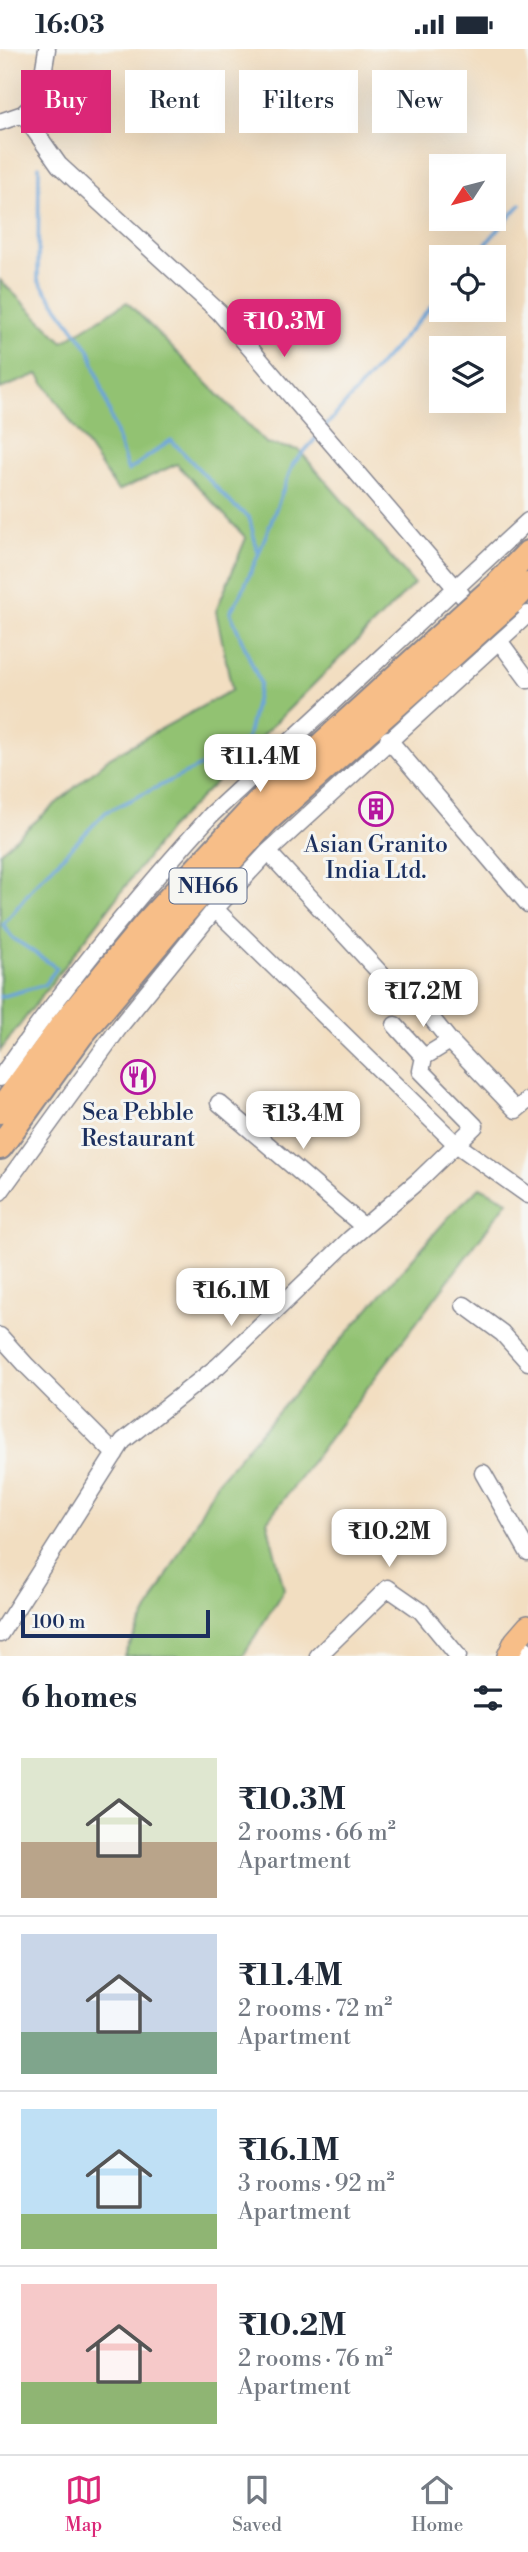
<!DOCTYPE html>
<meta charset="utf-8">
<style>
:root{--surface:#fff;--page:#f2f2f3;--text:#1f2937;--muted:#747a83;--line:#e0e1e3;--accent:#db2777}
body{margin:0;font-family:"Libre Bodoni",serif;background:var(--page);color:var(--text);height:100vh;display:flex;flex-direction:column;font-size:26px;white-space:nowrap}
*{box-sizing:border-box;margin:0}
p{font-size:23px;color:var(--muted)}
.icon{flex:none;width:38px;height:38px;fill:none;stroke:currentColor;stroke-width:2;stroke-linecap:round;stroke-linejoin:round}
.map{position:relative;height:1607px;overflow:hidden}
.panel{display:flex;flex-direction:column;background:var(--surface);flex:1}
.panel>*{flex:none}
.guide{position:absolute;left:21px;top:21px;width:486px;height:63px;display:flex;gap:14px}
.needle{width:46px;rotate:234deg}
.tools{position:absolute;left:429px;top:105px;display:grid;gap:14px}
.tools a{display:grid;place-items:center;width:77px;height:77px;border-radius:0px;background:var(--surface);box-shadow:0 7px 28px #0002;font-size:35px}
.scale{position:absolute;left:21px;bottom:18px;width:189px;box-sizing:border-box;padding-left:7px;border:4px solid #1b2f5e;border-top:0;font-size:19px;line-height:24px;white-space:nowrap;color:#1b2f5e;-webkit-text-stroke:5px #f6f6f2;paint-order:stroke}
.price{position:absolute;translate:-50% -60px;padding:0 16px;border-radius:14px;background:#fff;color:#222;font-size:23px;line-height:46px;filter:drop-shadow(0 2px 4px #0008)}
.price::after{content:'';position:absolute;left:50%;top:42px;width:21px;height:16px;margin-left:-10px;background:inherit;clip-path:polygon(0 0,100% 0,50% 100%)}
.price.on{background:var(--accent);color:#fff}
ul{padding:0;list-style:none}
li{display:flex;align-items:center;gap:21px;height:175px;padding:0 21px}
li+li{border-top:2px solid var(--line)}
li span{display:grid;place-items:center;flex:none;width:196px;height:140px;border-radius:0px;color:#555}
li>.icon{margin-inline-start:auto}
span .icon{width:84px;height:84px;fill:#fffc;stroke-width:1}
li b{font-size:30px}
h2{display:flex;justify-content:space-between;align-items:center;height:84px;padding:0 21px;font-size:30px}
.chip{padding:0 24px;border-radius:0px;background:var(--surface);box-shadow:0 7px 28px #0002;font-size:24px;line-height:63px}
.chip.on{background:var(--accent);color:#fff}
.status{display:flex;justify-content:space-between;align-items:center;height:49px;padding:0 35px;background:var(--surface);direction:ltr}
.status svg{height:19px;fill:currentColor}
.tab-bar{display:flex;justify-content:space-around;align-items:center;height:98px;border-top:2px solid var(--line);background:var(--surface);font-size:19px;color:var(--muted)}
.tab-bar a{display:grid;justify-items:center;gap:4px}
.tab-bar .on{color:var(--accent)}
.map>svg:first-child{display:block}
</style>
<div class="status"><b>16:03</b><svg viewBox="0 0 49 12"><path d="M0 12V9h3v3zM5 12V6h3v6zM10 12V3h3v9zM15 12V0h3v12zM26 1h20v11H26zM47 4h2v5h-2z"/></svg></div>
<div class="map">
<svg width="528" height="1607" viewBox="0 0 528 1607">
<rect width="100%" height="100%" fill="#f6f6f2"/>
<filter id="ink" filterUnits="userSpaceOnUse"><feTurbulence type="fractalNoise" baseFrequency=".0143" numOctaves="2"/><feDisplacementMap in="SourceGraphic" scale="14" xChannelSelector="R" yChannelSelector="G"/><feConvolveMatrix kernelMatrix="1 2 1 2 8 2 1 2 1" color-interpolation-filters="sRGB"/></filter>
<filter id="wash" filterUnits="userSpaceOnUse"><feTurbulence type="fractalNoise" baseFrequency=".00686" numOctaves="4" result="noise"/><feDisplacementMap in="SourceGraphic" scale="28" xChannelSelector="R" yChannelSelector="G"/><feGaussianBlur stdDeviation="1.57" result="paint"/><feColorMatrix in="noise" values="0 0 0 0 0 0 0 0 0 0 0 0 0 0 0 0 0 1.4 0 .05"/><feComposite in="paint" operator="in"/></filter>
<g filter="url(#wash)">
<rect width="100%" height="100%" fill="#f2dec1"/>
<!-- green -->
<path fill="#92c272" stroke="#567868" stroke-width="2" d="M0,231L63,293L127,253L267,395L299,401L414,535L169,780L0,1002V803L110,708L232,641L216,562L246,489L177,415L118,442L38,325L0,340Z
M480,1138L508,1152L267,1472L284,1540L243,1607H124L217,1433L454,1162Z"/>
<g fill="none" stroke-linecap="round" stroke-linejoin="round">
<!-- stream -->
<path stroke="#6aa4d9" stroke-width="3.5" d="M39,117L38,231L90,302L128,422L171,391L233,456L249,468L258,503
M474,208L521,155
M325,378L441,246
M0,948L44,936L57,919L13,889L3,876L36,835L106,763L213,711L247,690L260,634L230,563L241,545L259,504L293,415L318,387"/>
</g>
</g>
<g filter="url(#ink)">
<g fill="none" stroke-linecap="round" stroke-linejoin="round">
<!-- minor casing -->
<g stroke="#868690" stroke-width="19">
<path id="minor" d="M23,65L39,50L47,0
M0,73L23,65L59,116L219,263L478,565
M492,582L528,631
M388,690L528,855
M268,803L395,940L420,955L450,992L516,1061L528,1051
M215,860L456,1095L528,1146
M395,976L424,1008L450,992
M0,1029C64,937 136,849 211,766L528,472
M219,1054L364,1178
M0,1143L121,976L215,860L268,803L528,565
M464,1256L502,1284L528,1313
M0,1287L27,1317L115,1405
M483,1424L528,1503
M0,1585L123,1392L218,1317L350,1190L419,1131L475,1077L421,1022L424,1008
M515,1592L528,1602
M318,1607L388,1539L421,1562L458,1607"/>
</g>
<!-- major casing -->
<g stroke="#868690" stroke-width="24">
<path id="major" d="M508,1607L515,1592L528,1577"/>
</g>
<!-- highway casing -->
<g stroke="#868690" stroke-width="28">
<path id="highway" d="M495,538L528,504
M510,554L528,536
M0,1062L62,977L146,875L259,753L434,593
M0,1098L81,986L179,869L267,771L450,608"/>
</g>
<!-- minor -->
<use href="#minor" stroke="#fff" stroke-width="16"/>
<!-- major -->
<use href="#major" stroke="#f7be88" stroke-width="21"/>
<!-- highway -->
<use href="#highway" stroke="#f7be88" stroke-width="24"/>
<!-- highway-bridge casing -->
<g stroke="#868690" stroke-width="28" stroke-linecap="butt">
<path id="highway-bridge" d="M434,593L495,538
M450,608L510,554"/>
</g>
<!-- highway-bridge -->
<use href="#highway-bridge" stroke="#f7be88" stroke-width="24"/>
</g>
</g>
<!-- icons -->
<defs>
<g id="building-ring" transform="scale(1.75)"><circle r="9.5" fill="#f6f6f2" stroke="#b5179e" stroke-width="1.5"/><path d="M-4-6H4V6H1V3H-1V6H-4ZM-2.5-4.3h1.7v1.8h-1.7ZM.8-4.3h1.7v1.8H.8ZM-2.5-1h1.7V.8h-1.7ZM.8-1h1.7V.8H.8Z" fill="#b5179e"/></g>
<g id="restaurant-ring" transform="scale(1.75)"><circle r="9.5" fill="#f6f6f2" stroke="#b5179e" stroke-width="1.5"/><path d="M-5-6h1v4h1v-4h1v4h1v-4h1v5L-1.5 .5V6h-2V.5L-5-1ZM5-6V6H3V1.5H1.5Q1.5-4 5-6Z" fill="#b5179e"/></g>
</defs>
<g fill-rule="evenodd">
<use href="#building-ring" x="376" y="760"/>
<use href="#restaurant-ring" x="138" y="1028"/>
</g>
<g text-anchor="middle" stroke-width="6" stroke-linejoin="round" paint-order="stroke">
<!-- shield labels -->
<rect fill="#f6f6f2" stroke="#5d6b8a" stroke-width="2" x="169.5" y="819.5" width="77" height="35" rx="5"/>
<g font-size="21" font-weight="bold" fill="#1b2f5e">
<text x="208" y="844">NH66</text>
</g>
<!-- poi labels -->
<g font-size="23" fill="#1b2f5e" stroke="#f6f6f2">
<text x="376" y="803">Asian Granito<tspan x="376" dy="26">India Ltd.</tspan></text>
<text x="138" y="1071">Sea Pebble<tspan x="138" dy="26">Restaurant</tspan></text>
</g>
</g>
</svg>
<div class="tools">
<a><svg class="needle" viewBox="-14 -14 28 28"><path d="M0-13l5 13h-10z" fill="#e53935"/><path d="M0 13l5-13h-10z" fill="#747a83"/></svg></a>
<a><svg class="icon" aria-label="locate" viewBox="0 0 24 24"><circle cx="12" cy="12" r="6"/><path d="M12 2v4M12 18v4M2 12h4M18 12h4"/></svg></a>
<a><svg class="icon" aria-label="layers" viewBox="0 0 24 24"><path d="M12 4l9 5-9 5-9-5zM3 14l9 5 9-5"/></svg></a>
</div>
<div class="scale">100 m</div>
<b class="price on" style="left:284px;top:310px">₹10.3M</b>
<b class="price" style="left:260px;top:745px">₹11.4M</b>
<b class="price" style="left:423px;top:980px">₹17.2M</b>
<b class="price" style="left:303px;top:1102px">₹13.4M</b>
<b class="price" style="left:231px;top:1279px">₹16.1M</b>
<b class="price" style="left:389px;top:1520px">₹10.2M</b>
<div class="guide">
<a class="chip on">Buy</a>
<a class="chip">Rent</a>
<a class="chip">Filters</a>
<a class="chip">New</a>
</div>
</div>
<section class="panel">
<h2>6 homes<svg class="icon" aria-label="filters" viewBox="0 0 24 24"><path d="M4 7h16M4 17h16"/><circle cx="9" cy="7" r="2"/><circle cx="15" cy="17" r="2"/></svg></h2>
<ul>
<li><span style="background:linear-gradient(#dfe7d0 60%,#b9a48a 0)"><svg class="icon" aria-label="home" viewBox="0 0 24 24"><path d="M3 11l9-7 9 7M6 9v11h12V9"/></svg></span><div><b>₹10.3M</b><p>2 rooms · 66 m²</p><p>Apartment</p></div></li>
<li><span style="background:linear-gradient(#c9d6e8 70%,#7fa58c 0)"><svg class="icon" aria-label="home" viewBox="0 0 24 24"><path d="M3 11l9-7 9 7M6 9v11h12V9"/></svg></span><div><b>₹11.4M</b><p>2 rooms · 72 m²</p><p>Apartment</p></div></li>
<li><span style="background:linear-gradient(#bfe0f5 75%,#8fb573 0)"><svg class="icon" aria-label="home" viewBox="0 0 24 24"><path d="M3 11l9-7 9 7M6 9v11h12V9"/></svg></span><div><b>₹16.1M</b><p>3 rooms · 92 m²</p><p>Apartment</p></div></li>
<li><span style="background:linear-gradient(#f6c9c9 70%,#8fb573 0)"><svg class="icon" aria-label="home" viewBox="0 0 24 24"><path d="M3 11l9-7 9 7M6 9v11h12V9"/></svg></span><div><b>₹10.2M</b><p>2 rooms · 76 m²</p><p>Apartment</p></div></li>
</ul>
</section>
<nav class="tab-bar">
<a class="on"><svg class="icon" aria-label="map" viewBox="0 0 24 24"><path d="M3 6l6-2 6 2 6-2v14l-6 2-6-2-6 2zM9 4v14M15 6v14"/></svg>Map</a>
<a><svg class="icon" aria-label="saved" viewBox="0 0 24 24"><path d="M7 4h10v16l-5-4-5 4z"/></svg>Saved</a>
<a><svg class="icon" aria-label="home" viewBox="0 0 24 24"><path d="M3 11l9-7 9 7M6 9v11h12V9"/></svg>Home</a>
</nav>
